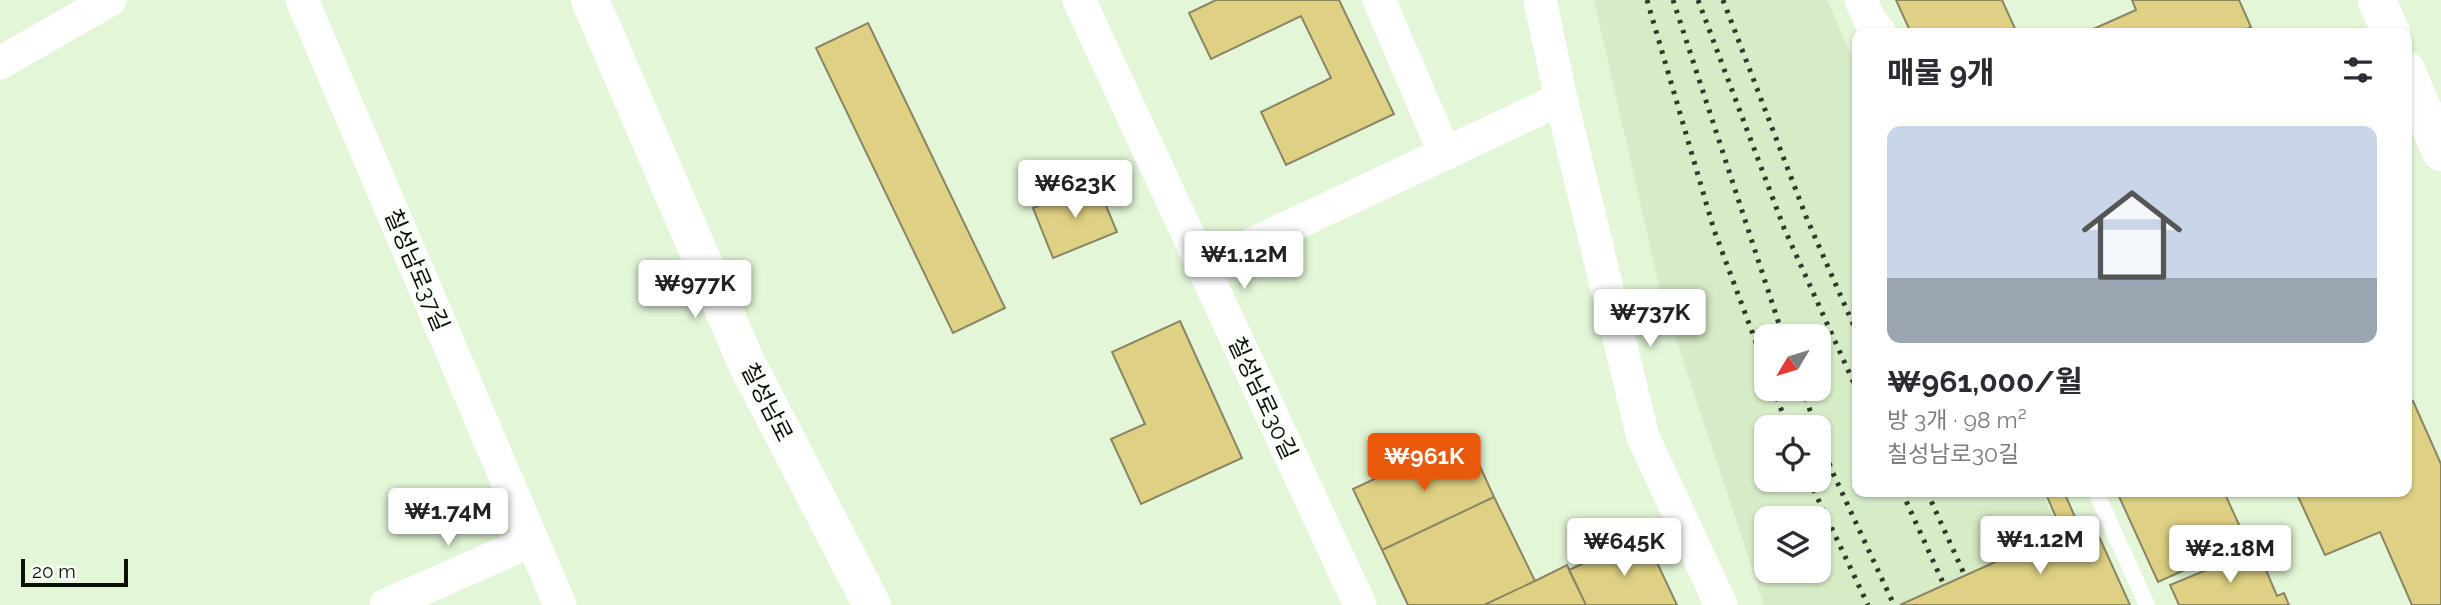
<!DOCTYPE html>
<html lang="ko">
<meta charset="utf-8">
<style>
:root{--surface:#fff;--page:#f7f7f7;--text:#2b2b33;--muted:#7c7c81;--line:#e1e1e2;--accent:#ea580c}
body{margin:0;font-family:Raleway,"Noto Sans KR",sans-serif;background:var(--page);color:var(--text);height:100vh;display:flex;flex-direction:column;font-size:26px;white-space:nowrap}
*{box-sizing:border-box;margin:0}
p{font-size:23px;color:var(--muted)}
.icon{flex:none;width:38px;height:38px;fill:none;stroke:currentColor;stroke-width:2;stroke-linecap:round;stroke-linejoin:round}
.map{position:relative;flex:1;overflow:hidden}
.details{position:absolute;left:1852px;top:28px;width:560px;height:469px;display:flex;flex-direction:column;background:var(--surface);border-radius:14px;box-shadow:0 2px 5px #0004}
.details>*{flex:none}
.needle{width:46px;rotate:232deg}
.fabs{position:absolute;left:1754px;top:324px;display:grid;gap:14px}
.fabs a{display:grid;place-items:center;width:77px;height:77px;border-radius:14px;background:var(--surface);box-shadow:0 2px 5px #0004;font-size:35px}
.scale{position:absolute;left:21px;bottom:18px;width:107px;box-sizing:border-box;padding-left:7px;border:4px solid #091006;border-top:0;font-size:19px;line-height:24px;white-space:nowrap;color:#091006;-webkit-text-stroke:5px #fafef8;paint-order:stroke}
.price{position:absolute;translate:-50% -60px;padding:0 16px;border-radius:7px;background:#fff;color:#222;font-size:23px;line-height:46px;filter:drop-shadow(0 2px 4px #0008)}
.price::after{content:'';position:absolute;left:50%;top:42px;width:21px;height:16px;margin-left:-10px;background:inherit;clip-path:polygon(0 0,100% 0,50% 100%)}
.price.active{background:var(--accent);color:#fff}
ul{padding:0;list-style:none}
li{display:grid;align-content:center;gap:14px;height:371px;padding:0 35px}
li+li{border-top:2px solid var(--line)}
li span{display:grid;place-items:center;height:217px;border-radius:14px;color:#555}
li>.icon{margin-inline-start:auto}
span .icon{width:126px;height:126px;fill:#fffc;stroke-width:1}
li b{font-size:30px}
h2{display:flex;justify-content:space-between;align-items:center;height:84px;padding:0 35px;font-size:30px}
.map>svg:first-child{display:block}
</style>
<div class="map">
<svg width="2441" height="605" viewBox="0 0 2441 605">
<rect width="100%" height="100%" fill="#e3f7d8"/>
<!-- built -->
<path fill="#d5ecc7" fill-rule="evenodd" d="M1594,0H1827L1857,68V492H2042L2091,605H1764L1660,290ZM1766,336H1818V388H1766ZM1766,427H1818V480H1766ZM1766,518H1818V570H1766Z"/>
<!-- building -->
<path fill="#dfd183" stroke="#8b8566" stroke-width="2" d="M1216,0H1339L1394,114L1286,165L1261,112L1331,78L1301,16L1211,59L1189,13Z
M1896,0H2002L2017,33H1911Z
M2132,0H2239L2251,27L2238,33H2093L2091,30L2136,10Z
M868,23L1005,308L953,333L816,48Z
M1096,182L1117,232L1053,258L1033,208Z
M1180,321L1242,458L1141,504L1111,439L1145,424L1112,352Z
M2413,401L2441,464V605H2412L2380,532L2325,555L2296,492H2406V404Z
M1466,436L1494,497L1382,550L1353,489Z
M2045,492H2064L2075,517L2059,524Z
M2117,492H2224L2247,542L2158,582Z
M1494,497L1535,581L1484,605H1408L1382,550Z
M2091,519L2130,605H1900L1944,585Z
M1644,535L1677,605H1586L1569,570Z
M2257,549L2277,596L2284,593L2289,605H2179L2170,585Z
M1567,565L1586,605H1484L1535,581Z"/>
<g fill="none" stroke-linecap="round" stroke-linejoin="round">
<!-- lane -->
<path stroke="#fff" stroke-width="16" d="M2096,492L2147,605"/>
<!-- street -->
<path stroke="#fff" stroke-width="33" d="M302,0L560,605
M1079,0L1360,605
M1379,0L1445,154
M1540,0L1561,99L1643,437L1721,605
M1861,0L1870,21L1880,33
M0,63L110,0
M1203,267L1561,99
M386,605L531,541"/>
<!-- secondary -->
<path stroke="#fff" stroke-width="38" d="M590,0L746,362L872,605
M2377,0L2391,33
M2406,70L2441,152"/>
<!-- rail -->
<path stroke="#30392b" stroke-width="5" stroke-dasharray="3.5 7" stroke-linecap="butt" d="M1647,0L1714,230L1766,369
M1673,0L1783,336
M1698,0L1784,228L1857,390
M1723,0L1807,219L1857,333
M1773,388L1788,427
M1802,388L1816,427
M1818,434L1832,471L1894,605
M1809,480L1868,605
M1902,492L1944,585
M1927,492L1965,576"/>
</g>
<g text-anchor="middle" stroke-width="7" stroke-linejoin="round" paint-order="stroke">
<!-- street labels -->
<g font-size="23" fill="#091006" stroke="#fafef8">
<text transform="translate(417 270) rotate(67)" y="8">칠성남로37길</text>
<text transform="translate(1263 398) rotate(65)" y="8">칠성남로30길</text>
<text transform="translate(767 402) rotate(63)" y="8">칠성남로</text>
</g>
</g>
</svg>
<div class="fabs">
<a><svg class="needle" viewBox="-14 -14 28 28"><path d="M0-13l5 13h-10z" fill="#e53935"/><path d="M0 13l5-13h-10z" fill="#7c7c81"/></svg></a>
<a><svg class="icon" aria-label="locate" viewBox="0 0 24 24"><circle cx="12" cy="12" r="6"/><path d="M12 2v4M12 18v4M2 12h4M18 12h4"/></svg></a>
<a><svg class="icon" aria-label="layers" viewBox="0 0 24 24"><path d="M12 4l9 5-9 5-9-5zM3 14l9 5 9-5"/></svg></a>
</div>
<div class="scale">20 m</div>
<b class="price" style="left:1075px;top:220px">₩623K</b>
<b class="price" style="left:1244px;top:291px">₩1.12M</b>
<b class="price" style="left:695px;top:320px">₩977K</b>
<b class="price" style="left:1650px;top:349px">₩737K</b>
<b class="price active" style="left:1424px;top:493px">₩961K</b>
<b class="price" style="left:448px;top:548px">₩1.74M</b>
<b class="price" style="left:2040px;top:576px">₩1.12M</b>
<b class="price" style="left:1624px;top:578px">₩645K</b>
<b class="price" style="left:2230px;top:585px">₩2.18M</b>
<section class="details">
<h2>매물 9개<svg class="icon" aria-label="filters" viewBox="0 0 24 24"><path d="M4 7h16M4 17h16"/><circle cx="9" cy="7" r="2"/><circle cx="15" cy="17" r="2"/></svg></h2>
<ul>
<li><span style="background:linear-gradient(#c9d6e8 70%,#9aa5b1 0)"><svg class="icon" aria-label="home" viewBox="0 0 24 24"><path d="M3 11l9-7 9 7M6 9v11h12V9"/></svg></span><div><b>₩961,000/월</b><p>방 3개 · 98 m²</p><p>칠성남로30길</p></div></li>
</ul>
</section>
</div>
